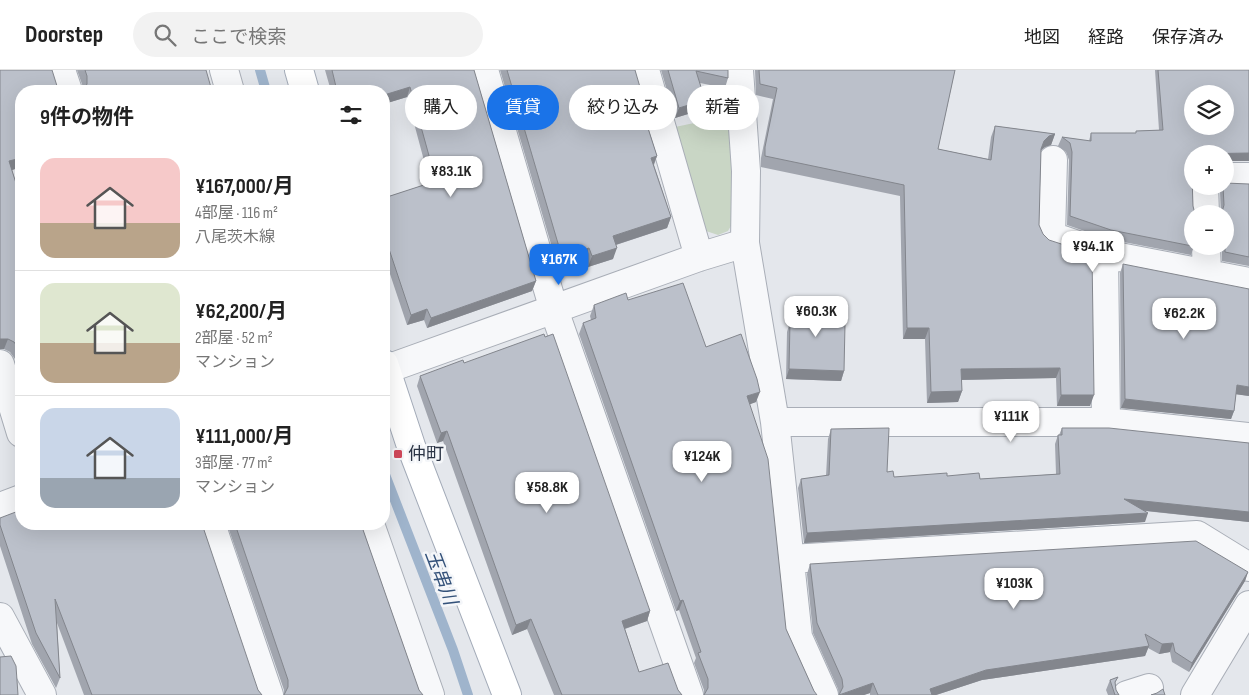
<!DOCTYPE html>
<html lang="ja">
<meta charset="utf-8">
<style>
:root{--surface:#fff;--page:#f2f2f2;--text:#222;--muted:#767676;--line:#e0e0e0;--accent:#1a73e8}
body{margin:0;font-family:"Sofia Sans Condensed","Noto Sans JP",sans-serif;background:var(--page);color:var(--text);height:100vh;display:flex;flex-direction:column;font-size:19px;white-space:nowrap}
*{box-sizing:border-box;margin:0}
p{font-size:16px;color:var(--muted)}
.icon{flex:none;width:28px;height:28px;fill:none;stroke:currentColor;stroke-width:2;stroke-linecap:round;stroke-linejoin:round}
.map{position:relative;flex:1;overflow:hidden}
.panel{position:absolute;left:15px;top:15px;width:375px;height:445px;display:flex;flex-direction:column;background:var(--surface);border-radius:20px;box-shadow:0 5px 20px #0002}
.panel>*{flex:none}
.hud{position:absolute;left:405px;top:15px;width:475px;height:45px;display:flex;gap:10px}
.fabs{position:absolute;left:1184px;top:15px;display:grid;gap:10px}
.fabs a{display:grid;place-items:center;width:50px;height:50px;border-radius:50%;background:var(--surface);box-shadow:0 5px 20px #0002;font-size:25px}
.price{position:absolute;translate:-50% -42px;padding:0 11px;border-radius:10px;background:#fff;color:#222;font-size:16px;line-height:32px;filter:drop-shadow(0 1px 2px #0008)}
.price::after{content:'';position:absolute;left:50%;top:30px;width:15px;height:11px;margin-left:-8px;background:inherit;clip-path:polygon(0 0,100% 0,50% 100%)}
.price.on{background:var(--accent);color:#fff}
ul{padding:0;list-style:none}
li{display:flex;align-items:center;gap:15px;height:125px;padding:0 25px}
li+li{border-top:1px solid var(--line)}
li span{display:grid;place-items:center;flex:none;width:140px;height:100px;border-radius:15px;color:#555}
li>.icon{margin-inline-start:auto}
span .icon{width:60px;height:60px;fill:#fffc;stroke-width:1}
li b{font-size:21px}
h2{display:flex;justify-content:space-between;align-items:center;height:60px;padding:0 25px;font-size:21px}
.pill{padding:0 18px;border-radius:22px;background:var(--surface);box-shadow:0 5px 20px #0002;font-size:18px;line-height:45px}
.pill.on{background:var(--accent);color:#fff}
header{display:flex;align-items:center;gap:30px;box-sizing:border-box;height:70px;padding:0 25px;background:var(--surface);border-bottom:1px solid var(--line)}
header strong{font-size:24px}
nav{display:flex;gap:28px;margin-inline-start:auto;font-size:18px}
.search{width:350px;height:45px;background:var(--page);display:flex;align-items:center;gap:12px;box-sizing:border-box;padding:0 18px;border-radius:28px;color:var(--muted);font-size:19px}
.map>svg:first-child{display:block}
</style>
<header>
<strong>Doorstep</strong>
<div class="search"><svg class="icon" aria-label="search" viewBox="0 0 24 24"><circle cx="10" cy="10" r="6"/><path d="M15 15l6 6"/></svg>ここで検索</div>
<nav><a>地図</a><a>経路</a><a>保存済み</a></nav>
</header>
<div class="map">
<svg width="1249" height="625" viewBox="0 0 1249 625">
<rect width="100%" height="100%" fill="#e4e7ec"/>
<!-- green -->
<path fill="#c9d6c5" d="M733,45L735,149L728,161L718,165L706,161L675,57Z"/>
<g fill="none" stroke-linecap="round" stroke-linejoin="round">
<!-- stream -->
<path stroke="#9fb4cc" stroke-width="10" d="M260,0L266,21
M384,402L453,580L468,625"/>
<!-- street casing -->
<g stroke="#a9aeb7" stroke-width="30">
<path id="street" d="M61,0L68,21
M224,0L230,21
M484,0L554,240L689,625
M645,0L699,187
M739,0L746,101L745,173L775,352L798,567L824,625
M1053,90L1051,166L1104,184L1249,212
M1225,107H1249
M1204,116L1205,144
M1206,176L1207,204
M1104,184L1106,352
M0,294L21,363
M384,300L699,187L745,173
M775,352H1106L1249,367
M0,437L21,429
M211,454L269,625
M370,454L430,625
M790,489L1197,465L1249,497
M0,547L42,625
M1127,625L1149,618
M1195,625L1249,535"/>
</g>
<!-- primary casing -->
<g stroke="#a3abb8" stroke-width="30">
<path id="primary" d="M299,0L305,21
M384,294L411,376L507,625"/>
</g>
<!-- street -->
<use href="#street" stroke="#f7f8fa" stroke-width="28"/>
<!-- primary -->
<use href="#primary" stroke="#fff" stroke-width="28"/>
</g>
<!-- wall -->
<path fill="#a1a5ae" d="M0,0L21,21V97L12,100L21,129V310L15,289L10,282L4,279H0Z
M77,0H206L83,21V17Z
M325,0H474L536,211L532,221L427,258L424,250L407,255L384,186V128L430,113L407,27L384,34V21H331Z
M500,0H635L647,54L657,86L654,95L671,147L667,158L616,175L613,189L588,197L585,189L558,198Z
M661,0H728V8L725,18L700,13L705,30L701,40L675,48Z
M755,0H955L938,79L988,89L991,67L995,56L1055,64L1051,75L1045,77L1041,80L1039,155L1090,336H1057L1056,308L961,310L962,321L958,332L927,333L925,269H903L900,126L761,97V88L773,29L756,25Z
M1155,0H1249V91H1225L1192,84V107L1194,176L1191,185L1108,169L1067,155L1069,90L1066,82L1058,76L1062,67L1089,71L1091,63H1136V61L1159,60Z
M1249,114V196L1222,191V176H1225V144H1221L1220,121L1222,116Z
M1123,194L1249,326L1236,324L1234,341L1231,349L1121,338L1120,203Z
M799,227L828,253L844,301L841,311L786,309L787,262L790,252H796L795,237Z
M628,230L706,277L756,332L749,334L786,559L814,621L704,625V620L694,593L696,588L679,540L676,541L579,264L583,253L591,250L590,246L594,235Z
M464,293L650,541L647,551L625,559L639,602L678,620L682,625H554L527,559L512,565L443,371L437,373L417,316L420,306Z
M1062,358L1249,373V452L1145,441V452L804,473L798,418L801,409L826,406L828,369L831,359L894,407L947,406L980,409L1056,404L1055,374L1058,365H1059Z
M0,448L258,620L262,625H84L57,553L60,608L56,618L32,574L0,476Z
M227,454H361L419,620L284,625V620Z
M810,494L1248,502L1245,511L1189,602L1172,592L1170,582L1159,584L1148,578L1145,586L982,610L936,625H870V623L864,625H839L838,619L813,563L807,504Z
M1118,607L1115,613L1116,620L1119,625H1108L1106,620L1110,610Z"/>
<!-- shaded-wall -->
<path fill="#83868d" d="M368,16L366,21H350Z
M410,17L407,27L384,34V25Z
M705,30L701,40L675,48L679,38Z
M1055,64L1051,75L1045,77L1040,81L1044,71L1049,66Z
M1228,83H1249V91H1225V84Z
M657,86L653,96L651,88Z
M21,88V97L6,102L9,91Z
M671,147L667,158L609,177L613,166Z
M589,178L585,189L558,198L562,187Z
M617,178L613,189L588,197L592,186Z
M536,211L532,221L427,258L431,248Z
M427,239L424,250L407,255L411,245Z
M907,258H929L925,269H903Z
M0,269H8L4,279H0Z
M1060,298L1056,308L957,310L961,299Z
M789,299L844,301L841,311L786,309Z
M1237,315L1249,317V326L1234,324Z
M962,321L958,332L927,333L931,322Z
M760,322L756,332L743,337L747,326Z
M1061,325H1094L1090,336H1057Z
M1125,329L1234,341L1231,349L1121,338Z
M447,361L443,371L437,373L441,363Z
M1124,429L1249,442V452L1120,438Z
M1148,443L1145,452L804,473L807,463Z
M1248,502L1245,511L1189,602L1192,593Z
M683,530L679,540L676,541L680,531Z
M650,541L647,551L618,561L622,551Z
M531,549L527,559L512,565L516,555Z
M1173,573L1170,582L1159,584L1162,574Z
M1149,576L1145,586L982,610L936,625H927L930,619L986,600Z
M873,613L870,623L864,625H840Z"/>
<!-- building -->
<path fill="#bbc0ca" stroke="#83868d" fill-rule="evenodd" d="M0,0H52L57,16L61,21H21V88L9,91L21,129V288L19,279L14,272L8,269H0Z
M85,0H206L212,21H83L87,14V6Z
M332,0H474L536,211L431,248L427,239L411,245L384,164V128L436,111L410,17L384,25V21H369L368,16L350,21H337Z
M507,0H635L649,48L645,49L657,86L651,88L671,147L613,166L617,178L592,186L589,178L562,187Z
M668,0H728V8L696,1L705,30L679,38Z
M759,0H955L938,79L991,90L995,56L1055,64L1049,66L1044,71L1041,79L1039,155L1043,164L1049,170L1092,184L1094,325H1061L1060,298L961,299L962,321L931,322L929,258H907L904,115L765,86V77L777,18L760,14Z
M1158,0H1249V83L1192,84V107L1193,136L1195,144H1192V176L1111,160L1070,146L1072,82L1070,73L1062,67L1091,71V63H1136V61L1163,60ZM1192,24H1225V56H1192Z
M1225,113L1249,114V187L1225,182V144H1221L1222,142L1224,135L1223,116H1225Z
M1123,194L1249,219V317L1237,315L1234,341L1125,329Z
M683,213L706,277L741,264L757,309L760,322L747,326L768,389L786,559L814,621L817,625H704L708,618V609L698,583L701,582L683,530L680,531L583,253L596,248L594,235L626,223L628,230Z
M799,227H827L828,253L845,254L844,301L789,299L790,252H800Z
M544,264L545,267L553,264L650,541L622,551L639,602L668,593L678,620L682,625H562L531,549L516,555L447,361L441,363L420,306L463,290L464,293Z
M889,358L887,402L893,401L894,407L947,403V406L979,403L980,409L1060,404L1058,365H1062V358H1109L1249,373V442L1124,429L1148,443L807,463L801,409L829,405L831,359Z
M21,440V454H202L258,620L262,625H92L55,529L60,608L36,563L0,455V448Z
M235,454H361L419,620L423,625H284L288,617V610Z
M1196,471L1248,502L1192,593L1175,582L1173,573L1162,574L1145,564L1149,576L986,600L930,619L932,625H878L873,613L839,625L843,617L842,609L817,553L810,494Z
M11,586L16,596L18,625H0V587Z
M1118,607L1115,612L1116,620L1119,625H1115L1110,610Z
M1163,619L1165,625H1151L1157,623Z"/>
<!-- markers -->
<rect fill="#d1495b" stroke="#f4f6f9" stroke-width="2" x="393" y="379" width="10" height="10" rx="2.5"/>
<g text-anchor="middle" stroke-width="5" stroke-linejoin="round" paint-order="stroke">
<!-- poi labels -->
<g font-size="18" fill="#2b3445" stroke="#f4f6f9" text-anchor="start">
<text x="408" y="390">仲町</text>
</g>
<!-- water labels -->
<g font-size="19" font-style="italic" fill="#34527a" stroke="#f4f6f9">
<text transform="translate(442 507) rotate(69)" y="7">玉串川</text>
</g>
</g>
</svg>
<div class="fabs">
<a><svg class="icon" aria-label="layers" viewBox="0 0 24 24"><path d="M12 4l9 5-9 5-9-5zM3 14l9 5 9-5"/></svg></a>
<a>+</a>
<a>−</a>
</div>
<b class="price" style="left:451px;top:128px">¥83.1K</b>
<b class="price" style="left:1093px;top:203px">¥94.1K</b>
<b class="price on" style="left:559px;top:216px">¥167K</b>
<b class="price" style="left:816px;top:268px">¥60.3K</b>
<b class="price" style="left:1184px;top:270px">¥62.2K</b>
<b class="price" style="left:1011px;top:373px">¥111K</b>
<b class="price" style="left:702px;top:413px">¥124K</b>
<b class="price" style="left:547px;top:444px">¥58.8K</b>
<b class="price" style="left:1014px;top:540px">¥103K</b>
<div class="hud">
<a class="pill">購入</a>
<a class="pill on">賃貸</a>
<a class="pill">絞り込み</a>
<a class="pill">新着</a>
</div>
<section class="panel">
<h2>9件の物件<svg class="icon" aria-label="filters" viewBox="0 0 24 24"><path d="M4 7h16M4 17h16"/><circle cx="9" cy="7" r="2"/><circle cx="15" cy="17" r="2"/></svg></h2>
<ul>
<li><span style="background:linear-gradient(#f6c9c9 65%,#b9a48a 0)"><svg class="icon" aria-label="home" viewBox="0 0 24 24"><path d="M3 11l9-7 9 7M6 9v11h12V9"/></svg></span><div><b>¥167,000/月</b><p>4部屋 · 116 m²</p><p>八尾茨木線</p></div></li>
<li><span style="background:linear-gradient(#dfe7d0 60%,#b9a48a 0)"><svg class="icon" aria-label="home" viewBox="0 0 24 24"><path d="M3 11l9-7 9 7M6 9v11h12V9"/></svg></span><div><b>¥62,200/月</b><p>2部屋 · 52 m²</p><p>マンション</p></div></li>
<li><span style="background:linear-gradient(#c9d6e8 70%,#9aa5b1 0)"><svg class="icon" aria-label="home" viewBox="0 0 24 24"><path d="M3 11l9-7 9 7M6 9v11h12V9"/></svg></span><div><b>¥111,000/月</b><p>3部屋 · 77 m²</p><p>マンション</p></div></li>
</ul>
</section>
</div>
